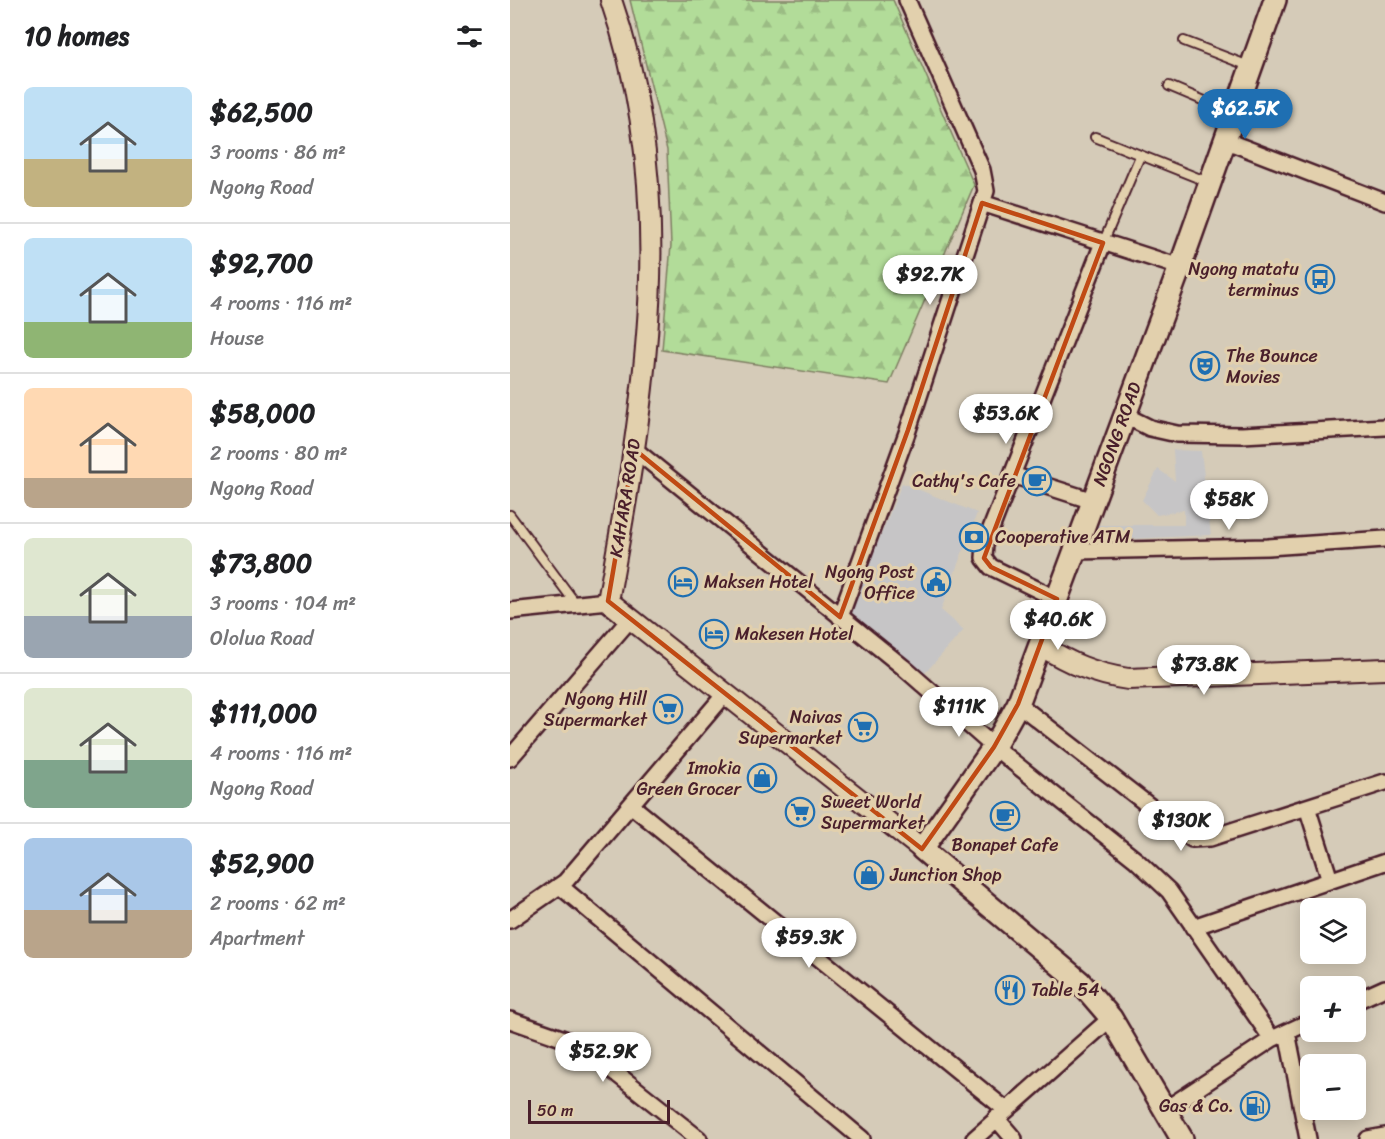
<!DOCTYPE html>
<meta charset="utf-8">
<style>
:root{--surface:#fff;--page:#f2f2f2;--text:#202124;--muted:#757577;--line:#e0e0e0;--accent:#1f6fb2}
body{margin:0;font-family:Sriracha,sans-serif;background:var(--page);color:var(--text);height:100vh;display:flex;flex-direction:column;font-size:22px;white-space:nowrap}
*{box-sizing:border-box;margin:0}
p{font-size:20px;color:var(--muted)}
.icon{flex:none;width:33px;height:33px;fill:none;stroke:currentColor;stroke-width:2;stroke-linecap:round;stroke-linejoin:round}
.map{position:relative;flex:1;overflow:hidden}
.details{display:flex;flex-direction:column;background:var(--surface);width:510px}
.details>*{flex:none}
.buttons{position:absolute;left:790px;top:898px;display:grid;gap:12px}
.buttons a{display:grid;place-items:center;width:66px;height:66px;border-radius:9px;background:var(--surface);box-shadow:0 3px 15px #0003;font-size:30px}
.scale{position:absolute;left:18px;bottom:15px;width:142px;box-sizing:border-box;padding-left:6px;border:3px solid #4a1f2b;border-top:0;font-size:16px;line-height:21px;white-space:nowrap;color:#4a1f2b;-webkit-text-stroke:4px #e2d0ad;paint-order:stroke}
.price{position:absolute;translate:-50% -51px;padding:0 14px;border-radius:21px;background:#fff;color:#222;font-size:20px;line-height:39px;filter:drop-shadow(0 2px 3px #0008)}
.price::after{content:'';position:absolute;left:50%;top:36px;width:18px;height:14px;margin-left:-9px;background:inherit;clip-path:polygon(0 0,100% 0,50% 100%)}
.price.active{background:var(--accent);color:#fff}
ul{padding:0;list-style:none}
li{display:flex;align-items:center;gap:18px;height:150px;padding:0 24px}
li+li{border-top:2px solid var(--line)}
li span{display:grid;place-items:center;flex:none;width:168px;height:120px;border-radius:9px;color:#555}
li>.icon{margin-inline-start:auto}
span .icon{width:72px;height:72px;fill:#fffc;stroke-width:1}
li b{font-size:26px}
h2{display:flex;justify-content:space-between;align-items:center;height:72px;padding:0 24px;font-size:26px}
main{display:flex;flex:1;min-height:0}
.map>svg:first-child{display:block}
</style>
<main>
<section class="details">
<h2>10 homes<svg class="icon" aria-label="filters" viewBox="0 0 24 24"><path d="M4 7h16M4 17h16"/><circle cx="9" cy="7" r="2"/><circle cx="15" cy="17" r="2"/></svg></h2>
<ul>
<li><span style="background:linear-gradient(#bfe0f5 60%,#c2b280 0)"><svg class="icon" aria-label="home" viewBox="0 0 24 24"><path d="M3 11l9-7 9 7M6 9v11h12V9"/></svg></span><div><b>$62,500</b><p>3 rooms · 86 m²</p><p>Ngong Road</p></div></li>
<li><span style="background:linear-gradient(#bfe0f5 70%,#8fb573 0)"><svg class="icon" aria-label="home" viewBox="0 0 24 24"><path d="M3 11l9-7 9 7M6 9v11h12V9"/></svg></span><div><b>$92,700</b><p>4 rooms · 116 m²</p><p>House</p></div></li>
<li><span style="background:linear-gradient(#ffd9b3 75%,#b9a48a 0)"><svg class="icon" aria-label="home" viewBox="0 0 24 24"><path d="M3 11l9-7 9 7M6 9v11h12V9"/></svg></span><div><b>$58,000</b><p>2 rooms · 80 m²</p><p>Ngong Road</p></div></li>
<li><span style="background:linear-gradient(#dfe7d0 65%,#9aa5b1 0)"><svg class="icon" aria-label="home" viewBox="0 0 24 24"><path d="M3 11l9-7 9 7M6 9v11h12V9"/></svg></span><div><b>$73,800</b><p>3 rooms · 104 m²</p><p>Ololua Road</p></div></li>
<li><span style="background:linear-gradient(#dfe7d0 60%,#7fa58c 0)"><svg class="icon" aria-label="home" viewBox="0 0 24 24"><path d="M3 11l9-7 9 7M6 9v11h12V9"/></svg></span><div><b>$111,000</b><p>4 rooms · 116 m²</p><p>Ngong Road</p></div></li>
<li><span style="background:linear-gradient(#a9c7e8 60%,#b9a48a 0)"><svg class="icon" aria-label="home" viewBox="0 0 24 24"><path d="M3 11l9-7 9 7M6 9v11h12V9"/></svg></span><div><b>$52,900</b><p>2 rooms · 62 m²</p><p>Apartment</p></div></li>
</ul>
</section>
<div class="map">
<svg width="875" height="1139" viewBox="0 0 875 1139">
<defs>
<pattern id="forest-firs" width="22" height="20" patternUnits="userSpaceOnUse" patternTransform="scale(1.5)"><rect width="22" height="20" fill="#b2dc99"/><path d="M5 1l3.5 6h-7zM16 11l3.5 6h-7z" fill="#9bbc84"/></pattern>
</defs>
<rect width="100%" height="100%" fill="#d5cbb8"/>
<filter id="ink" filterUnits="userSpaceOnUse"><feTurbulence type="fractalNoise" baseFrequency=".0167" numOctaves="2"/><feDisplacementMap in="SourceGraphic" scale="12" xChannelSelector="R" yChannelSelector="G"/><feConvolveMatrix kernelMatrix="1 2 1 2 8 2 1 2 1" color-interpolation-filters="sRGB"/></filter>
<g filter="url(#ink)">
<!-- built -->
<path fill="#c6c5c6" d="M663,450L691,451L701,535L579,541L585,525H674V510L647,515L632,500L648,469L665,481Z
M392,483L467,513L431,610L454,630L413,675L340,611Z"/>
<!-- forest -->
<path fill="url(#forest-firs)" stroke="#7e7e62" stroke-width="1.5" d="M120,0H383L464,185L379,384L152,350L161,245L157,150Z"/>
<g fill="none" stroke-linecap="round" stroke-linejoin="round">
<!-- service casing -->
<g stroke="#4a1f2b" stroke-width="12">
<path id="service" d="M674,41L739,66
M659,86L723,113
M585,137L698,182
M593,243L630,156
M0,515L66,604"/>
</g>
<!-- minor casing -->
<g stroke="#4a1f2b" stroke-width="20">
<path id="minor" d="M714,140L875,202
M472,203L670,267
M614,415L640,428L667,434L732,435L875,427
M124,449L393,667L484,747L626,860L659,891L762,1039
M502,475L583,501
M565,551L758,547L875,539
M547,599L481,567L474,558L475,544L593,243
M0,611L98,601
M330,617L398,430L476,191L472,170L397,0
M508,704L682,839L700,838L875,782
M0,758L121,618
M122,806L495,1109
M797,807L820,880
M50,886L352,1139
M0,920L55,882L216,693
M683,927L875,862
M846,1001L875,988
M0,1020L60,1041L83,1055L189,1139
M777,1032L798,1139
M656,1109L762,1039L801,1021
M486,1118L504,1139
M464,1139L601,1018
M858,1139L875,1136"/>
</g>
<!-- tertiary casing -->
<g stroke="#4a1f2b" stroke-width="24">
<path id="tertiary" d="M101,0C170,198 135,400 98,601L412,849
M530,645C559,663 584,674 618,679L875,669"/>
</g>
<!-- secondary casing -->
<g stroke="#4a1f2b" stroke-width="26">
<path id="secondary" d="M672,1139L601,1018L570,982L412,849L484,747L508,704L670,267L765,0"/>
</g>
<!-- service -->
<use href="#service" stroke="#e2d0ad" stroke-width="8"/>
<!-- minor -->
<use href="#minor" stroke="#e2d0ad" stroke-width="15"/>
<!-- tertiary -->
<use href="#tertiary" stroke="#e2d0ad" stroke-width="20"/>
<!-- secondary -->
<use href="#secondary" stroke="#e2d0ad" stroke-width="21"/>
</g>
</g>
<!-- marked area -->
<path fill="none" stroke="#c04a14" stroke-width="4.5" stroke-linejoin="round" d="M472,203L593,243L474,558L481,567L547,599L508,704L484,747L412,849L98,601L124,449L330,617L398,430Z"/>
<!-- icons -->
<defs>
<g id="bus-ring" transform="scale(1.5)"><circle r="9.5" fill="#e2d0ad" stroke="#1f6fb2" stroke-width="1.5"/><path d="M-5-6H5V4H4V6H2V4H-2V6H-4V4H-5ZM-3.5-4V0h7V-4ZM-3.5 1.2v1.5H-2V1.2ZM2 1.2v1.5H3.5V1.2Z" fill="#1f6fb2"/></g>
<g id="theatre-ring" transform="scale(1.5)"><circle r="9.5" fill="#e2d0ad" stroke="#1f6fb2" stroke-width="1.5"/><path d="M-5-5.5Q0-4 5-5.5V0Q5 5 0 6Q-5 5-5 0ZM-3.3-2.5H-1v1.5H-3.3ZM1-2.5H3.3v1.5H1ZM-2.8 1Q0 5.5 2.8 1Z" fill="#1f6fb2"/></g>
<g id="cafe-ring" transform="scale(1.5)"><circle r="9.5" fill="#e2d0ad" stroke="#1f6fb2" stroke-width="1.5"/><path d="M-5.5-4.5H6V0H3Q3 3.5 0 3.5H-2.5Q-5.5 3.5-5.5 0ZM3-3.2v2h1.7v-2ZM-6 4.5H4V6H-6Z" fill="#1f6fb2"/></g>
<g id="bank-ring" transform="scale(1.5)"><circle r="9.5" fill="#e2d0ad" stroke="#1f6fb2" stroke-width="1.5"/><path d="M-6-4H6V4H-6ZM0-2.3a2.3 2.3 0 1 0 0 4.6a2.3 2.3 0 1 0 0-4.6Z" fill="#1f6fb2"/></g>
<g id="hotel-ring" transform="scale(1.5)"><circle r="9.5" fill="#e2d0ad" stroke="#1f6fb2" stroke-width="1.5"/><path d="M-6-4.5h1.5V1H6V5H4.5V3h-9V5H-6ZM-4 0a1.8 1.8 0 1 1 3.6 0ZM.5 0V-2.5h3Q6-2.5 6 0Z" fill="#1f6fb2"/></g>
<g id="civic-ring" transform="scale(1.5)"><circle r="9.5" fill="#e2d0ad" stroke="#1f6fb2" stroke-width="1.5"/><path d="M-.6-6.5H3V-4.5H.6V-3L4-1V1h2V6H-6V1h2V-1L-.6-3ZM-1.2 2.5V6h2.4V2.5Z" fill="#1f6fb2"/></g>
<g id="supermarket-ring" transform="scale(1.5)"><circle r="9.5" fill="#e2d0ad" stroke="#1f6fb2" stroke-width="1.5"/><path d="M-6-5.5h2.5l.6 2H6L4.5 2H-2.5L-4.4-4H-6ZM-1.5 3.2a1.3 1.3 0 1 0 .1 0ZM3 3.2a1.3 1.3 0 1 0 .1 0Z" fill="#1f6fb2"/></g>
<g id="shop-ring" transform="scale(1.5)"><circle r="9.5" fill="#e2d0ad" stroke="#1f6fb2" stroke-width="1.5"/><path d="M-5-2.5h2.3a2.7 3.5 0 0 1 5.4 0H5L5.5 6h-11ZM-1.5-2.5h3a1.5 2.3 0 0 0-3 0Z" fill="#1f6fb2"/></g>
<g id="restaurant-ring" transform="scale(1.5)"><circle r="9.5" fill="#e2d0ad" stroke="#1f6fb2" stroke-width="1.5"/><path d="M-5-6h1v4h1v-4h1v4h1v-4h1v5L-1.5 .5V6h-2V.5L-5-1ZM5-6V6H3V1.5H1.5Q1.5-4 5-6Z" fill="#1f6fb2"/></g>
<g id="fuel-ring" transform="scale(1.5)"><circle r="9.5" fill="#e2d0ad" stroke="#1f6fb2" stroke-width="1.5"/><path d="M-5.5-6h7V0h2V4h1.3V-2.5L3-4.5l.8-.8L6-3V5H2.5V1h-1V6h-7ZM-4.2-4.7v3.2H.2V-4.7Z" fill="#1f6fb2"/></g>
</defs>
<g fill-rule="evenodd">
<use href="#bus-ring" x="810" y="279"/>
<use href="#theatre-ring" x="695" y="366"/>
<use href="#cafe-ring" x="527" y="481"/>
<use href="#bank-ring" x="464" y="537"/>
<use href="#hotel-ring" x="173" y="582"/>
<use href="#civic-ring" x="426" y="582"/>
<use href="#hotel-ring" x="204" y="634"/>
<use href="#supermarket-ring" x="158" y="709"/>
<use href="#supermarket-ring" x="353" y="727"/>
<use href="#shop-ring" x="252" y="778"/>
<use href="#supermarket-ring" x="290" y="812"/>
<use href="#cafe-ring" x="495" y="816"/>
<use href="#shop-ring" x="359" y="875"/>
<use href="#restaurant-ring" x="500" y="990"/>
<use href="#fuel-ring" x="745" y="1106"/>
</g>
<g text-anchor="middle" stroke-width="6" stroke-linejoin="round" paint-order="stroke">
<!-- poi labels -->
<g font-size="18" fill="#4a1f2b" stroke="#e2d0ad" text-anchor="end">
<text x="789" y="275">Ngong matatu<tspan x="789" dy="21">terminus</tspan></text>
<text x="716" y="362" text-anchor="start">The Bounce<tspan x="716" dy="21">Movies</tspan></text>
<text x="506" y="487">Cathy's Cafe</text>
<text x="485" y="543" text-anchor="start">Cooperative ATM</text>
<text x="405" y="578">Ngong Post<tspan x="405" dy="21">Office</tspan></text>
<text x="194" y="588" text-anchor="start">Maksen Hotel</text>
<text x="225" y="640" text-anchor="start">Makesen Hotel</text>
<text x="137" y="705">Ngong Hill<tspan x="137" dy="21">Supermarket</tspan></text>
<text x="332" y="723">Naivas<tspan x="332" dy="21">Supermarket</tspan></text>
<text x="231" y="774">Imokia<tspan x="231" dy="21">Green Grocer</tspan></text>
<text x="311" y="808" text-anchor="start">Sweet World<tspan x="311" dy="21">Supermarket</tspan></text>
<text x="495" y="851" text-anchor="middle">Bonapet Cafe</text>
<text x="380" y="881" text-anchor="start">Junction Shop</text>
<text x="521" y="996" text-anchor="start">Table 54</text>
<text x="724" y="1112">Gas &amp; Co.</text>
</g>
<!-- street labels -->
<g font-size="18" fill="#4a1f2b" stroke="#e2d0ad">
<text transform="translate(607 434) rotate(-70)" y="6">NGONG ROAD</text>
<text transform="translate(115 498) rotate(-81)" y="6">KAHARA ROAD</text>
</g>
</g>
</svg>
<div class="buttons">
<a><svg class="icon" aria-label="layers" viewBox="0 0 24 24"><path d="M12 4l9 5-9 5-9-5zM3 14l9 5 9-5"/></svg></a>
<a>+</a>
<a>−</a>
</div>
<div class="scale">50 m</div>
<b class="price active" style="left:735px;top:140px">$62.5K</b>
<b class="price" style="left:420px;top:306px">$92.7K</b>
<b class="price" style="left:496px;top:445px">$53.6K</b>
<b class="price" style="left:719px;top:531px">$58K</b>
<b class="price" style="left:548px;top:651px">$40.6K</b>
<b class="price" style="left:694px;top:696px">$73.8K</b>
<b class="price" style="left:449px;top:738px">$111K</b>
<b class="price" style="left:671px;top:852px">$130K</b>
<b class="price" style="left:299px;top:969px">$59.3K</b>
<b class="price" style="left:93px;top:1083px">$52.9K</b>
</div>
</main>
